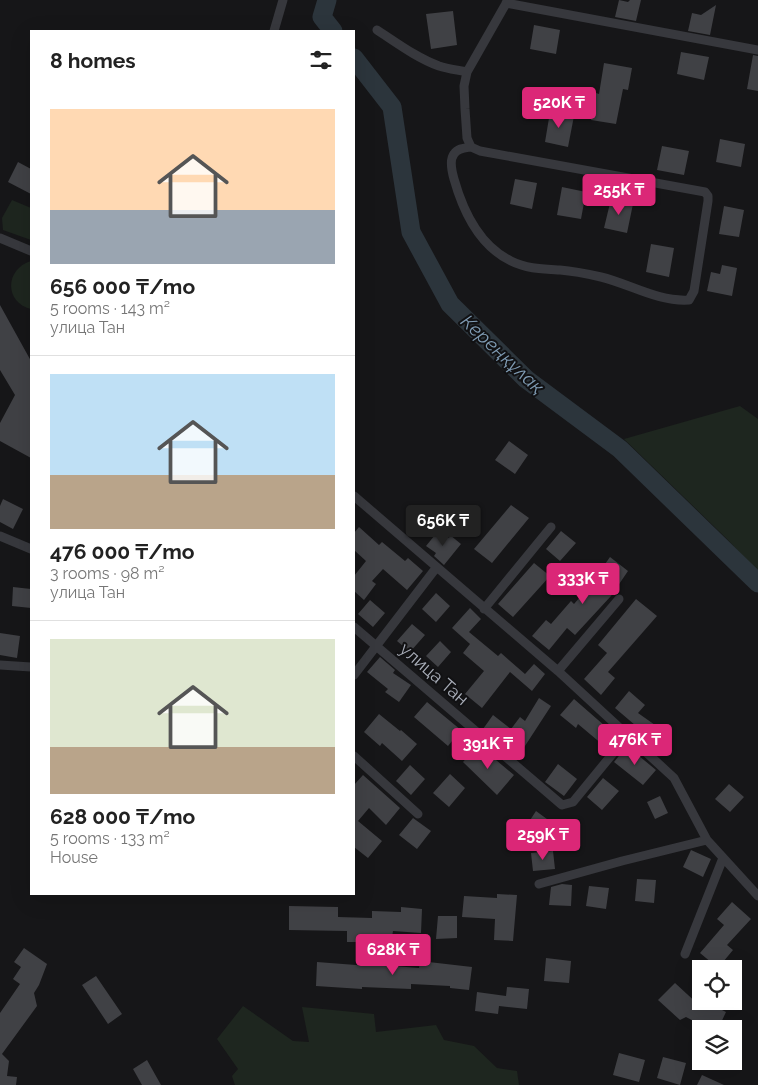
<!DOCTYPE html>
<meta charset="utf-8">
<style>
:root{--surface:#fff;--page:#f6f6f6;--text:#222;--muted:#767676;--line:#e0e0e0;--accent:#db2777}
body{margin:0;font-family:Raleway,sans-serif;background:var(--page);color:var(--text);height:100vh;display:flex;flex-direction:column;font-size:19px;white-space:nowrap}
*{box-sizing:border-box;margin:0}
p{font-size:16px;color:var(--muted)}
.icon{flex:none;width:28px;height:28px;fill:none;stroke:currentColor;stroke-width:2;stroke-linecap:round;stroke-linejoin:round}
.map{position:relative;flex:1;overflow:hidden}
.details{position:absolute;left:30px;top:30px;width:325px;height:865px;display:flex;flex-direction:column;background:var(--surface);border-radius:0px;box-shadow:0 5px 20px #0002}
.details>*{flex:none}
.controls{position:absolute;left:692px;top:960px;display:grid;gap:10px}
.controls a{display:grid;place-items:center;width:50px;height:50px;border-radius:0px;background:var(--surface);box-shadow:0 5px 20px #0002;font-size:25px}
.price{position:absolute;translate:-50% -42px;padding:0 11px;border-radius:5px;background:var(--accent);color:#fff;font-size:16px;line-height:32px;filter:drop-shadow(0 1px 2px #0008)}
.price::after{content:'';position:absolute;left:50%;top:30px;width:15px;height:11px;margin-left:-8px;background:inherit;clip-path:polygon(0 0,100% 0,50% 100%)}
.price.on{background:#222;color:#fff}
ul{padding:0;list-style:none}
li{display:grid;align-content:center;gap:10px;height:265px;padding:0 20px}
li+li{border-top:1px solid var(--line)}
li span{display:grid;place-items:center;height:155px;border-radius:0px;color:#555}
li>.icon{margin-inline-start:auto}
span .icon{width:90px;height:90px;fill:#fffc;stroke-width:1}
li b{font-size:21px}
h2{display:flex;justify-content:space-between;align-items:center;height:60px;padding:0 20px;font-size:21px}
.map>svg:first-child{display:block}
</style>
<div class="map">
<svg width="758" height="1085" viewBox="0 0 758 1085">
<rect width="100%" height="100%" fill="#161618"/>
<!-- green -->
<path fill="#1e261f" d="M12,200L31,208V240L3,230L2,218Z
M31,261V309C4,302 5,269 31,261Z
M740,406L758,419V572L727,539L624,439Z
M243,1006L293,1041L309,1042L302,1007L374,1014L376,1032L436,1025L444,1040L474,1046L497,1068L517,1071L519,1085H235L232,1076L238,1069L217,1039Z"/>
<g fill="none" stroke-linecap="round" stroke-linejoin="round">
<!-- river -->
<path stroke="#2c353c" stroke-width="19" d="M327,0L322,17L333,31
M354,58L392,107L411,232L450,304L526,379L620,449L758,583"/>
</g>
<!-- building -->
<path fill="#404145" d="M619,0L628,2L630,0H641L636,21L615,17Z
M716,5L710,35L688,31L692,13L701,15Z
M453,11L457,45L431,49L426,14Z
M534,25L560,30L556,54L530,49Z
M681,52L709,57L704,80L677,74Z
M753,55L758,56V91L747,89Z
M604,63L632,68L628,90L623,89L616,124L591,120L596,93L599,94Z
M550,112L574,116L568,147L545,142Z
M720,139L745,144L741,167L716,162Z
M662,146L689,151L684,175L657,170Z
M18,162L31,169V194L8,182Z
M515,179L537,183L532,209L510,204Z
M562,187L586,192L581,219L557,215Z
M611,199L633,204L627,233L604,228Z
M724,206L744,210L739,237L719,234Z
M651,244L674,248L669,277L646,272Z
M722,265L737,268L732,296L707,291L711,272L720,274Z
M0,305L31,361V458L0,441V423L15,395L0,370Z
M509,441L528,455L515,474L495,460Z
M3,499L23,509L13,529L0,522V506Z
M511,505L529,518L492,563L474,549Z
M359,527L379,545L382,542L405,561L408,558L423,571L407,590L383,569L372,581L376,584L364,600L354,591V576L366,561L354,550V533Z
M439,530L449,538L450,535L461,544L444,565L434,556L436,553L426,546Z
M561,531L576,543L560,561L546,549Z
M610,557L628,571L611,596L575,635L567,628L549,650L532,636L546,620L551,624L571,601L574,604L599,575L598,574Z
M534,563L550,576L513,617L498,604Z
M13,587L31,589V608L12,606Z
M436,593L450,606L436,622L422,609Z
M636,599L657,616L608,672L615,678L601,695L584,679L607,653L598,645Z
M370,600L385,613L373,627L358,614Z
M470,608L481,619L469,632L498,656L501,653L525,674L534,664L545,674L532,691L510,672L482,708L465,694L484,671L463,653L470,644L452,628Z
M412,624L425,635L410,652L397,641Z
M0,633L20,636L17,658L0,655Z
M440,641L451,652L438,667L426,656Z
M380,657L395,670L393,673L411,685L399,702L385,692L388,689L367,672Z
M629,691L645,705L638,713L672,737L661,752L638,736L642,731L615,708Z
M539,698L551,706L523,749L503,734L498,742L483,729L493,715L511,729L520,717L525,721Z
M574,699L613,733L603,745L578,724L576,728L560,715Z
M427,702L461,730L448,746L414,717Z
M379,714L400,731L401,730L417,744L402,761L382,743L380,746L364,732Z
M478,745L514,775L497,795L463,762Z
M627,746L656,770L643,785L614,762Z
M558,764L577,779L564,796L545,782Z
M410,765L425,779L411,795L396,781Z
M450,774L465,788L449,807L433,793Z
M363,775L400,808L386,825L369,808L358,821L382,841L368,858L354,847V785Z
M603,778L619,791L602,810L587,797Z
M729,784L744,797L730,812L715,799Z
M660,796L668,813L655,819L647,802Z
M536,811L551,822L538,841L523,831Z
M413,818L431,831L417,849L399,835Z
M691,850L711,859L703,877L683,867Z
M553,851L555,869L533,871L531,853Z
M637,879L656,880L654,903L635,901Z
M562,884L572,885L571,906L549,905L551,887Z
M589,886L609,888L606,909L586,906Z
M497,894L517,895L513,941L494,940L495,919L462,917L464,896L497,898Z
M732,902L751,919L727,945L733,950L718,968L700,953L724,925L717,919Z
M289,906L338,907V917L372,918V911L401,912V907L422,909L421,933L393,931L392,937L366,936V942H347V931L289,930Z
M438,916H457V938L436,939Z
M24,948L47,964L39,985L34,993L37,1006L2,1054L9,1061L7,1076L17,1077L16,1085H0V1013L20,984L13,979L21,967L14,962Z
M546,958L571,961L569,983L544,981Z
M420,961L472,967L469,990L450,988V986L411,984V989L362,987V989L316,986L317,962L369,966V964L419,968Z
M96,976L122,1014L108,1024L82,985Z
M675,983L700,1006L704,1001L726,1012L718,1029H709L686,1017L680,1020L658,1000Z
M507,987L529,989L527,1009L499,1006L498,1014L475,1011L477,992L506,996Z
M619,1053L645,1060L639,1082L613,1075Z
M663,1057L686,1063L680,1085L657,1078Z
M147,1060L161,1085H142L133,1069Z
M702,1075L724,1085H697Z"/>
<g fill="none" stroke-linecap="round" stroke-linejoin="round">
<!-- minor -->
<path stroke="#37383d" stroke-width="9" d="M506,3L758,50
M377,30C397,43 417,58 439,66C448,69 458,70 467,72
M274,31L283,0
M471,147C465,148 458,148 454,154C449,160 452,172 454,179C463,211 480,246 511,261C527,269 543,269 560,270C573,271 588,274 601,277C630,284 658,302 689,300L694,291L708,201V196L705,192L480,151L471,147L467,138L465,109L464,86L467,72L508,0
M0,238L31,251
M354,496L558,671L674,778L707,840
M0,536L31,549
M484,609L551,527
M354,627L562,805L573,802L628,735
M0,665L31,667
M558,671L619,599
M354,675L436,568
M354,756L418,814
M539,884L622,861L707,840L758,896
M685,954L723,858"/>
</g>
<g text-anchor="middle" stroke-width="4" stroke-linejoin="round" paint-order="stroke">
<!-- street labels -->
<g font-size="18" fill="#a8adb8" stroke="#111113">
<text transform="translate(434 674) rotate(41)" y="6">улица Тан</text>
</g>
<!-- water labels -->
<g font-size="19" font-style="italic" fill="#7f9bb3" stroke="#111113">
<text transform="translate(503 354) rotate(43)" y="7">Кереңқұлақ</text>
</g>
</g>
</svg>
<div class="controls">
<a><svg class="icon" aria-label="locate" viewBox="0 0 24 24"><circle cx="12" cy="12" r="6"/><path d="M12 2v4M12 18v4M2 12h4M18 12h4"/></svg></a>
<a><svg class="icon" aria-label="layers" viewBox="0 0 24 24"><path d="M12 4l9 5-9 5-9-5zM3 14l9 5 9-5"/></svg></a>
</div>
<b class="price" style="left:559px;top:129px">520K ₸</b>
<b class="price" style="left:619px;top:216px">255K ₸</b>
<b class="price on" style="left:443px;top:547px">656K ₸</b>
<b class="price" style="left:583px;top:605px">333K ₸</b>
<b class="price" style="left:635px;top:766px">476K ₸</b>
<b class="price" style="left:488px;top:770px">391K ₸</b>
<b class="price" style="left:543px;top:861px">259K ₸</b>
<b class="price" style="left:393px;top:976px">628K ₸</b>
<section class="details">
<h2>8 homes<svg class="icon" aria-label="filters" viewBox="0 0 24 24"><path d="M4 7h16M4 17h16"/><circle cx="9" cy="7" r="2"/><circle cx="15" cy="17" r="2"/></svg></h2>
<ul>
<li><span style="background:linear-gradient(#ffd9b3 65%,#9aa5b1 0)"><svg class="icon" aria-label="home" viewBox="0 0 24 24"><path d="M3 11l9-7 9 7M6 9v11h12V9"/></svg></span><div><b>656 000 ₸/mo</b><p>5 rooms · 143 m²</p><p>улица Тан</p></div></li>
<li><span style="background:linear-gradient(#bfe0f5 65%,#b9a48a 0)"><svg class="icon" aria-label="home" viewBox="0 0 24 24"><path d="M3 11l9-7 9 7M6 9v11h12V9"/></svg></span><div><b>476 000 ₸/mo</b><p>3 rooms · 98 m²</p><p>улица Тан</p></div></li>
<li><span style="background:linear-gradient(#dfe7d0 70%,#b9a48a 0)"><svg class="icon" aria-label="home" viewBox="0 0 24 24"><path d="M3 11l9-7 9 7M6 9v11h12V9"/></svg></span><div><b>628 000 ₸/mo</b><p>5 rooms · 133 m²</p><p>House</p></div></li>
</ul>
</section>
</div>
